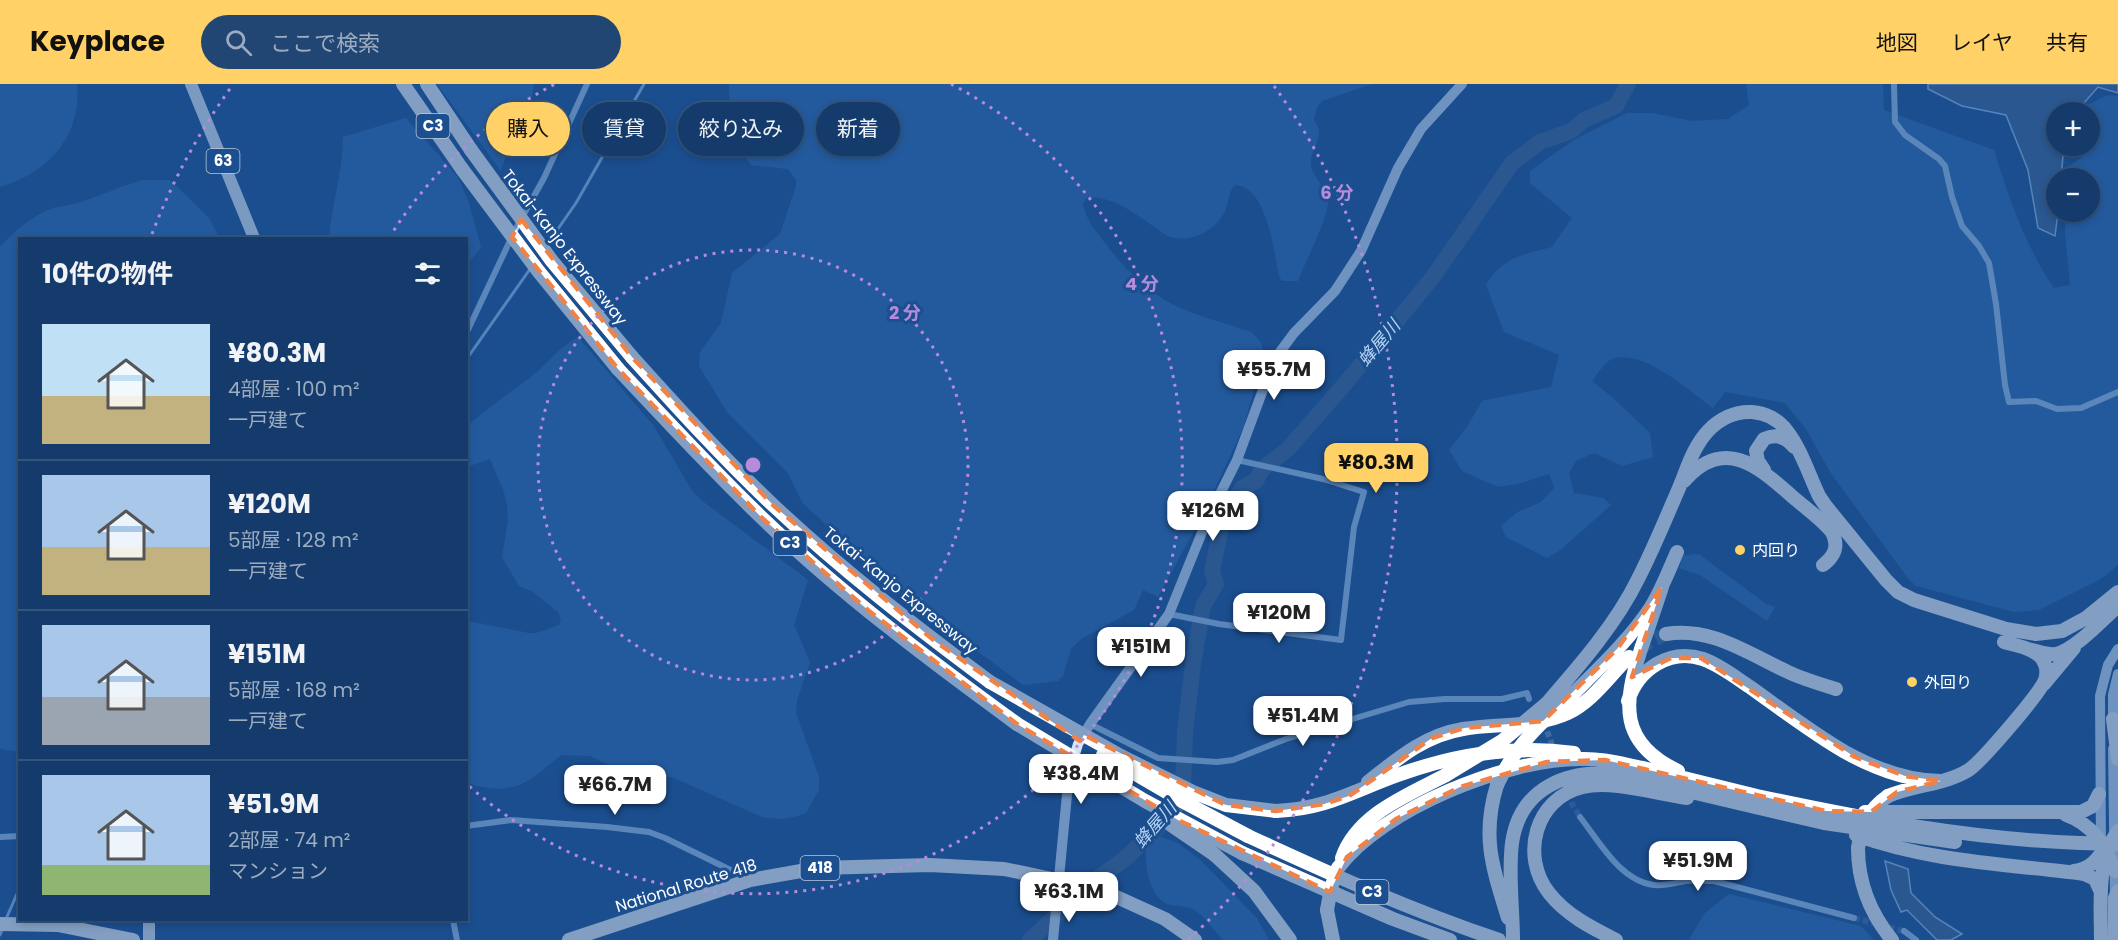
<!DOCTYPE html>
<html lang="ja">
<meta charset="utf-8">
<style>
:root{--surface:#143b6b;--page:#214673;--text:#f1f3f6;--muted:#9dadc1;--line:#33557e;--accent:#ffd166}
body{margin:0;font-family:Poppins,"Noto Sans JP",sans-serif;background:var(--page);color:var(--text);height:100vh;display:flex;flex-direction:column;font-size:22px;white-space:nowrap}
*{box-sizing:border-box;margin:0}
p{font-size:20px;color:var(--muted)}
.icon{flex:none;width:33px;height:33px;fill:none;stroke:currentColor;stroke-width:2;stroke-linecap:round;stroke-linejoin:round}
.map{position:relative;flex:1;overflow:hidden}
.drawer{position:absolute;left:18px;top:153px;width:450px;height:684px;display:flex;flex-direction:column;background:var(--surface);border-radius:0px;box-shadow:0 3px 9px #0003,0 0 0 2px var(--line)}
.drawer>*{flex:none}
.hud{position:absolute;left:486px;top:18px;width:570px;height:54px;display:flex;gap:12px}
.fabs{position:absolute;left:2046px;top:18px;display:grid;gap:12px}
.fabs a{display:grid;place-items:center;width:54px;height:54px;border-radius:50%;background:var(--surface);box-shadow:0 3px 9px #0003,0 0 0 2px var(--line);font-size:30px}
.price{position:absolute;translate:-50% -51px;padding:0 14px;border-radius:12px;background:#fff;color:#222;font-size:20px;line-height:39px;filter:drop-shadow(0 2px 3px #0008)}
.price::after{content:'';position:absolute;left:50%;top:36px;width:18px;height:14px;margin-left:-9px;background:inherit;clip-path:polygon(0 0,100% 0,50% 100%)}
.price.active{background:var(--accent);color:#111}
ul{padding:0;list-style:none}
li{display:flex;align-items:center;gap:18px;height:150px;padding:0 24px}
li+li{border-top:2px solid var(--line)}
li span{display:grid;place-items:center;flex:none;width:168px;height:120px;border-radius:0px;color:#555}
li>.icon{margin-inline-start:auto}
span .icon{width:72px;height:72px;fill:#fffc;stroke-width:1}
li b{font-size:26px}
h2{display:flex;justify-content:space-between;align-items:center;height:72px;padding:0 24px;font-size:26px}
.pill{padding:0 21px;border-radius:27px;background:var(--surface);box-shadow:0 3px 9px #0003,0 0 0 2px var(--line);font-size:21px;line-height:54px}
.pill.active{background:var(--accent);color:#111}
header{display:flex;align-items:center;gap:36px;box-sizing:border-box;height:84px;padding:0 30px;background:var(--accent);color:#111}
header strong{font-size:28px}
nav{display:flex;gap:33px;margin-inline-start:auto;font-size:21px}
.search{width:420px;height:54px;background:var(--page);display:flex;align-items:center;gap:15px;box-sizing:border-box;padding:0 21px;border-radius:33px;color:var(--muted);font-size:22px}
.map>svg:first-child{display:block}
</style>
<header>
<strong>Keyplace</strong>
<div class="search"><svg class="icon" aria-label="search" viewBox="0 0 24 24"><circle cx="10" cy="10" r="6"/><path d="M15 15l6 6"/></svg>ここで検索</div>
<nav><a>地図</a><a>レイヤ</a><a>共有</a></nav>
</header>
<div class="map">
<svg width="2118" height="856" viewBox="0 0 2118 856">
<rect width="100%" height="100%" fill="#1b4f8f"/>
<!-- green -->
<path fill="#2e69ad" d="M0,0H77C82,52 48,89 0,103Z
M437,0H534C531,31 509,57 501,87Z
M729,0H1372L1322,17L1317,23L1314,36C1327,55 1310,61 1311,80C1311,92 1325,101 1328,113C1331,128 1304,181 1298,197H1282L1279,192C1274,168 1267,102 1235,101C1228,108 1229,117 1225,127C1215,148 1188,161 1166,151C1143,136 1115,110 1086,114L1083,120C1086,136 1095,146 1105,159C1122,182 1146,207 1172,220C1196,232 1225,239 1251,248L1260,257L1264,269L1244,342L1203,430L1158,513L1143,506L1134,526L1081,555L1071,565L1063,592L1058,597L1023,601L891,503L802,418L788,389L727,328L699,282L700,268L721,239L732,189L780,150L796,102V96L788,85L751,81C731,53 730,34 729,0Z
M1746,0H1883L1884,26L1994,66C2009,114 2025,162 2054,204L2070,201L2065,148L2066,128H2090V94H2069V82C2095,67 2090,55 2090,28H2080L2079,26L2107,11L2118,12V481L2101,495L2039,526L2014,528L1916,502L1907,493L1830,388L1806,345L1785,319L1725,308L1713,324C1689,307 1641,262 1610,276C1603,280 1597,291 1592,297L1613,314L1650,349L1653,373L1622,382L1594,369L1576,377L1569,389L1574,409L1603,414L1611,421L1559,467L1547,474L1506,453L1501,442L1516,429L1541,418L1554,404L1549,390L1518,400L1498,403L1462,387L1449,366L1467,343L1482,317L1551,303L1559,271L1504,248L1486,201C1503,173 1522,171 1552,163L1572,134L1530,99V87L1574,56L1627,29H1652L1692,37L1728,35L1749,21Z
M406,34L457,92L468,116L481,163L472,175L467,178L466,154H329C332,120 343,87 343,53Z
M143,96H170L208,133L220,154H20L19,668L0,665V163C15,147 31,132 53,124C62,122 72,121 81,118C102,111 121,102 143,96Z
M578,253L653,341L691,405L701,416L808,496L794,541L810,578L797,616L796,629L819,693V706L806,729C791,735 779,736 762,733L672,693L629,690L590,672L561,671C535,692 520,710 484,703C477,702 471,702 467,696V537L529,549H536L559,541L561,535L558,528L533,508L519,502L502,473L508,436L507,422L504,408L490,375L467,383V342C486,325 507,311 527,296C546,282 557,264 578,253Z
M1694,470L1700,471L1766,520L1775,523L1767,537L1700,491L1679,484L1683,472Z
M1158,752L1178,759L1199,775L1257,834L1269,856H1223C1214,847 1204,831 1193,825C1184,821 1173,823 1165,819C1149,811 1143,775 1147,759Z
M1729,810L1861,842L1874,856H1689L1704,830Z"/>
<!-- water -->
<path fill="#3c6290" stroke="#9cc4f0" stroke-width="1.5" d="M1928,0H2118V9L2098,3L2076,28H2056V62H2064L2061,94H2056L2058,128L2055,152L2038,144L2028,86L2006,31L1962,22L1928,5Z
M1885,777L1908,785L1911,809L1935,833L1962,850L1951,856H1937L1907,826L1901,828L1891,806Z"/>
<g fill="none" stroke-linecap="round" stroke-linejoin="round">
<!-- stream -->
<path stroke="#9cc4f0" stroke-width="3" d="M546,162L576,119L644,0
M466,276L530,185
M6,835L20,803
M0,851L3,844"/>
<!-- river -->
<path stroke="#3c6290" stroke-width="16" d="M1030,856L1089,801L1127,773L1170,731L1178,719L1183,703L1185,648L1193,580L1203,522L1216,500L1212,487L1222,439L1242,404L1256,397L1262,385L1288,365L1344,301L1433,193L1512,79L1540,58L1571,47L1584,36L1616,22L1628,0"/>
<!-- street-tunnel -->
<path stroke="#3d69a0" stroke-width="6" stroke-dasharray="6 3" stroke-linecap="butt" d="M1544,639L1554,666
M1569,709L1572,720L1580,733
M1854,834L1904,847"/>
<!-- highway-tunnel -->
<path stroke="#3d69a0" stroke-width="14" stroke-dasharray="14 7" stroke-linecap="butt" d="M1638,566L1649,558L1666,550"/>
<!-- street -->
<path stroke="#a9c9ee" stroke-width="6" d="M1894,0L1895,38L1905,51L1939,75L1945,82L1952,113L1962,142L1979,162L1989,179L1996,220L2005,301L2009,318L2036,317L2057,325L2081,324L2118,308
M466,250L515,146L544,94L587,0
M1169,530L1219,540L1341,556L1354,443L1364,408L1323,395L1237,376
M1090,640L1158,674L1217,678L1233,676L1286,655L1409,618L1445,615H1502L1527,609L1529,615
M1580,733C1599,757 1620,797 1654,801C1664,802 1675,799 1686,797C1695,796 1704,797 1714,797L1854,834
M466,742L511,736L607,743L649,748L665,754L747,794
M0,753L20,752
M453,836L457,856
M1904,847L1916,856"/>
<!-- secondary -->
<path stroke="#d6e6fa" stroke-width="10" d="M2113,640V611L2118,590
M2113,665L2115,814
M2101,761L2100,612L2108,581L2118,565
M1053,856L1069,690L1078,660L1090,640L1169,530L1207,436L1237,376L1274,276L1294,249L1335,207L1361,167L1398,84L1421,45L1462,0"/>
<!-- primary -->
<path stroke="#f0f6ff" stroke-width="12" d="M191,0L254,154
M149,856V836"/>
<!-- highway -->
<path stroke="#fff" stroke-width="14" d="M403,0L462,85
M427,0L471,66
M632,273C678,324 724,375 774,422C842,486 916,543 990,598
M618,285C665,335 711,385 761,433C840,509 928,575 1017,640
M1764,386L1758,377L1756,367L1764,355C1776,349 1786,353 1794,363
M1684,397C1725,351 1759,383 1794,414C1807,425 1821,435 1832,448C1839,462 1835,472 1823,481
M1662,503C1655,524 1648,545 1641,565C1623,620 1619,659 1678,687
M1666,550C1710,542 1749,570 1788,588C1803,595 1820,600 1836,605
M2032,566C2040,568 2048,571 2056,570C2075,566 2103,535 2118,522
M2044,600L2074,564
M1573,610C1600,583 1630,555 1651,523C1662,505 1669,486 1677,468
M1628,617C1638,585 1670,564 1703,575C1720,581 1735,593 1750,603C1781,625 1812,649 1845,668C1874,684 1908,697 1941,697
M1547,619C1580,581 1616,540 1638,495C1653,466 1666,434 1679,404C1687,385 1693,363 1708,347C1719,335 1735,327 1752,328C1766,329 1779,336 1787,347C1801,365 1809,391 1819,412L1825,421L1886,496L1898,508L1914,516L2006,545L2036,550L2062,547L2086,534L2118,508
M2113,635L2118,675
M1368,698C1397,675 1425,651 1463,645C1497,639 1536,644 1568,629C1593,617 1609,592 1629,573
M1497,701C1481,753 1493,785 1508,834
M1888,712C1913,701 1943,701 1967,687C1980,680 2040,609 2045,596C2047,590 2047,584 2044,578C2037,564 2017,562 2004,558
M1276,727C1326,725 1353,707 1398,691C1455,670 1514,661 1574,669
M1865,728H2081L2093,722L2099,710
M2066,731C2094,741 2104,761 2115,787
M1856,751C1930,778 2007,780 2084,790L2095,795L2101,808
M1248,752C1330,790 1413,827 1499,856
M1858,764C1858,800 1870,829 1892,856
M1242,769L1393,835L1450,856
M1215,771L1254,807L1290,856
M1342,774C1357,730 1408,711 1446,691
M1338,784C1383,724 1507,675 1580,675C1602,674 1622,680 1643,684C1681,693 1719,703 1757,712C1864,735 1970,755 2080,759
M2074,787C2090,785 2099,775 2106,761
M1327,826L1333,856
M0,840L58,841L133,856
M569,856L750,796L818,784L930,781L1004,785L1099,805L1165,835L1195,856
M1513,856C1513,824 1508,791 1512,759C1520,703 1569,684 1619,691L1824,739L1955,758
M1616,856C1592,844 1566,831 1549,809C1520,772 1535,714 1583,703C1611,696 1657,710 1687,714
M2101,856C2101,821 2096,777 2118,747
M2115,856V814L2118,807"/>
<!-- highway-bridge -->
<path stroke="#fff" stroke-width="14" d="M471,66L552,177L632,273
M462,85L539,188L618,285
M990,598L1121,672L1193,708L1226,721L1276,727
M1017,640L1145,717L1242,769
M1103,671L1182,717L1248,752
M1446,691L1502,657L1547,619
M1497,701C1515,662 1541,638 1573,610
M1171,741L1215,771
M2080,759L2118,760
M1858,764C1861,742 1869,725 1888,712
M1327,826L1331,804L1338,784"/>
</g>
<!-- marked area -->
<path d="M0 0H2118V856H0ZM521,135L632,273L774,422L936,558L1080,657L1084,651L1226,721L1276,727L1324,720L1349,712L1432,654L1464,644L1543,637L1617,565L1662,503L1632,593L1671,574H1701L1855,673L1905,692L1941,697L1897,708L1871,728L1826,727L1605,676L1547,678L1460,703L1396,735L1347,773L1330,808L1178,736L1017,640L869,527L762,434L618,285L512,153Z" fill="#1b4f8f" fill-opacity=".55" fill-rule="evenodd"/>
<path fill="none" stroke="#ee8249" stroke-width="4.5" stroke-dasharray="12 8" stroke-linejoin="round" d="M521,135L632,273L774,422L936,558L1080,657L1084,651L1226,721L1276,727L1324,720L1349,712L1432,654L1464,644L1543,637L1617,565L1662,503L1632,593L1671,574H1701L1855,673L1905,692L1941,697L1897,708L1871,728L1826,727L1605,676L1547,678L1460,703L1396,735L1347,773L1330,808L1178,736L1017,640L869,527L762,434L618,285L512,153Z"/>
<!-- distance rings -->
<g fill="none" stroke="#b68bdc" stroke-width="3" stroke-dasharray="3 6">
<circle cx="753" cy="381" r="215"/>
<path d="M389 154A429 429 0 0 1 555 0M951 0A429 429 0 1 1 469 702"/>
<path d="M152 150A644 644 0 0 1 232 2M1274 2A644 644 0 0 1 1188 856"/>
</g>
<!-- markers -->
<g fill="#ffd166" stroke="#1b4f8f" stroke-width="2">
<circle cx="1740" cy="466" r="6"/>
<circle cx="1912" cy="598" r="6"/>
</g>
<g text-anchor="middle" stroke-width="6" stroke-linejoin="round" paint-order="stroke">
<!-- shield labels -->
<g fill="#1b4f8f" stroke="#bbcadd" stroke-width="1.5">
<rect x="416.5" y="30" width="33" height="24" rx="4.5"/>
<rect x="206.5" y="65" width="33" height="24" rx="4.5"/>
<rect x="773.5" y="447" width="33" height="24" rx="4.5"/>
<rect x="800.5" y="772" width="39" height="24" rx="4.5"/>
<rect x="1355.5" y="796" width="33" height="24" rx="4.5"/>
</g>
<g font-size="15" font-weight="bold" fill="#fff">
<text x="433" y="47">C3</text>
<text x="223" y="82">63</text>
<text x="790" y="464">C3</text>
<text x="820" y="789">418</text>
<text x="1372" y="813">C3</text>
</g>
<!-- street labels -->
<g font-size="16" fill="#fff" stroke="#1b4f8f">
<text transform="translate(565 163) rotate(52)" y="6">Tokai-Kanjo Expressway</text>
<text transform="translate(901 506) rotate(39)" y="6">Tokai-Kanjo Expressway</text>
<text transform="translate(686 801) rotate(-17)" y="6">National Route 418</text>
</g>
<!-- poi labels -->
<g font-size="16" fill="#fff" stroke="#1b4f8f" text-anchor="start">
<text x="1752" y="472">内回り</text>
<text x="1924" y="604">外回り</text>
</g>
<!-- water labels -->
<g font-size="18" font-style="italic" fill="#b5d3f5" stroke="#1b4f8f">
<text transform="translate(1379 259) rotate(-50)" y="6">蜂屋川</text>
<text transform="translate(1155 741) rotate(-49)" y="6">蜂屋川</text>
</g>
</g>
<circle cx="753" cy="381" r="9" fill="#b68bdc" stroke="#1b4f8f" stroke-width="3"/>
<g font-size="18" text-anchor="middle" font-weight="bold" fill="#b68bdc" stroke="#1b4f8f" stroke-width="6" stroke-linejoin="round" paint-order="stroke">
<text x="1337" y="115">6 分</text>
<text x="1142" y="206">4 分</text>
<text x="905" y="235">2 分</text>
</g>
</svg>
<div class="fabs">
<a>+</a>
<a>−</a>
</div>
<b class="price" style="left:1274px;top:317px">¥55.7M</b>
<b class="price active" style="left:1376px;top:410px">¥80.3M</b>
<b class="price" style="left:1213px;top:458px">¥126M</b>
<b class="price" style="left:1279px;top:560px">¥120M</b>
<b class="price" style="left:1141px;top:594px">¥151M</b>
<b class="price" style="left:1303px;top:663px">¥51.4M</b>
<b class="price" style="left:1081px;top:721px">¥38.4M</b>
<b class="price" style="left:615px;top:732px">¥66.7M</b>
<b class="price" style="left:1698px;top:808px">¥51.9M</b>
<b class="price" style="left:1069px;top:839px">¥63.1M</b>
<div class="hud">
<a class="pill active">購入</a>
<a class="pill">賃貸</a>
<a class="pill">絞り込み</a>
<a class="pill">新着</a>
</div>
<section class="drawer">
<h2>10件の物件<svg class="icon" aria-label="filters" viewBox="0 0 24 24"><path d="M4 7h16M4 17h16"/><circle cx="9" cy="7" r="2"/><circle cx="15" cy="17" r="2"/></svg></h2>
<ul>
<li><span style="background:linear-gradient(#bfe0f5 60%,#c2b280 0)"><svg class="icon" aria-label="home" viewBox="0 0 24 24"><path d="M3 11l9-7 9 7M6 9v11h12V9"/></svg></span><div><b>¥80.3M</b><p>4部屋 · 100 m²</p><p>一戸建て</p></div></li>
<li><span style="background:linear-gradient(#a9c7e8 60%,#c2b280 0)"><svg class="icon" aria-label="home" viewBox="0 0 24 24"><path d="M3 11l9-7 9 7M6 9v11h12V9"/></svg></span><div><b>¥120M</b><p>5部屋 · 128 m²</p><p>一戸建て</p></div></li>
<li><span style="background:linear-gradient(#a9c7e8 60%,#9aa5b1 0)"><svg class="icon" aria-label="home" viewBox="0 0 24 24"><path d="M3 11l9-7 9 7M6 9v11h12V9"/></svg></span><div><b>¥151M</b><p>5部屋 · 168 m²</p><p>一戸建て</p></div></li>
<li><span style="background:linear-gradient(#a9c7e8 75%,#8fb573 0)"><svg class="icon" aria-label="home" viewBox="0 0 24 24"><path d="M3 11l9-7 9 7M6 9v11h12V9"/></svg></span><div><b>¥51.9M</b><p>2部屋 · 74 m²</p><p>マンション</p></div></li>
</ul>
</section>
</div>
